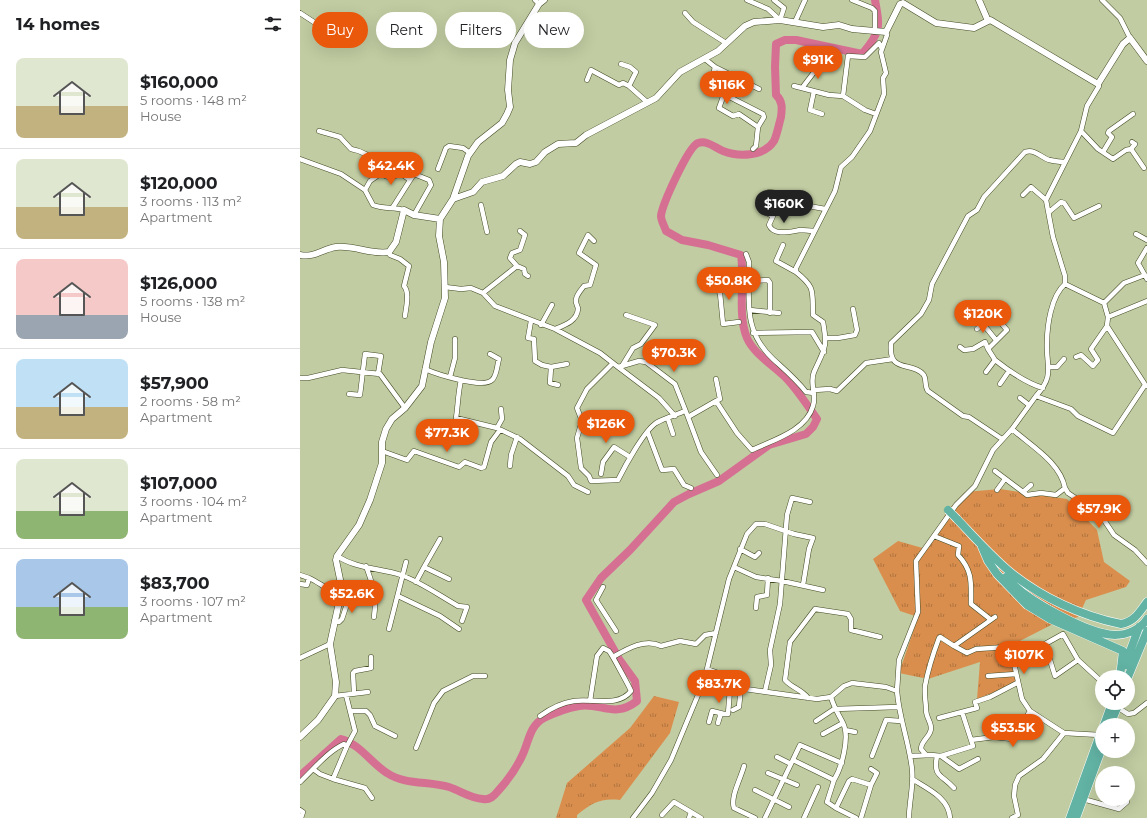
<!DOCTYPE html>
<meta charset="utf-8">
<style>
:root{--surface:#fff;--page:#f2f2f2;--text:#202124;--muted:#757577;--line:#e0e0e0;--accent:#ea580c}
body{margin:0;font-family:Montserrat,sans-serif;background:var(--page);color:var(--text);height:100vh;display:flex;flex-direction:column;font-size:15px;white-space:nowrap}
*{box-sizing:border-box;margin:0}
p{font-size:13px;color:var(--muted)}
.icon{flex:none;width:22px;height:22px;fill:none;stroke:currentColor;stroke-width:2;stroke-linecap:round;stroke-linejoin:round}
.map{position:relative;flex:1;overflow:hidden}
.details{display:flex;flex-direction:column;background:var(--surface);width:300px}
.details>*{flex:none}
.top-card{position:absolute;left:12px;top:12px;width:380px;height:36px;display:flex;gap:8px}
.tools{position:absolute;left:795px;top:670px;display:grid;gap:8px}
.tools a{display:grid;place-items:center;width:40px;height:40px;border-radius:50%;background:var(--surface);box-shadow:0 4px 16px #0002;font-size:20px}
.price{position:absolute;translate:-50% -34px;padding:0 9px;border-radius:14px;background:var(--accent);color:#fff;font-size:13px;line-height:26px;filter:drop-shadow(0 1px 2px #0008)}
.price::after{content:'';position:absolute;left:50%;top:24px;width:12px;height:9px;margin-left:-6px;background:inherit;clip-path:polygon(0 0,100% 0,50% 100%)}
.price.on{background:#222;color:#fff}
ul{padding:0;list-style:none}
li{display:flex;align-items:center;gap:12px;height:100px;padding:0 16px}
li+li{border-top:1px solid var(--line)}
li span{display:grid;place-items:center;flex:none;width:112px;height:80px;border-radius:8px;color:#555}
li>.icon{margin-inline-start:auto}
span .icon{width:48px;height:48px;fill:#fffc;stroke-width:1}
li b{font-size:17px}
h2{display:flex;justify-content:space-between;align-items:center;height:48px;padding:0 16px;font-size:17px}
.chip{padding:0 14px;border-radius:18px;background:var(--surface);box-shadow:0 4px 16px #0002;font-size:14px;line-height:36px}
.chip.on{background:var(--accent);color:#fff}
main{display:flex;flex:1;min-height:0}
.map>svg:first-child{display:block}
</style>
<main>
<section class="details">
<h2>14 homes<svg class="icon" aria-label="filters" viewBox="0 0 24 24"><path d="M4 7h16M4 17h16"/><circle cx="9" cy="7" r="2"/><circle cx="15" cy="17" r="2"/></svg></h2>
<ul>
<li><span style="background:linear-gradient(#dfe7d0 60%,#c2b280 0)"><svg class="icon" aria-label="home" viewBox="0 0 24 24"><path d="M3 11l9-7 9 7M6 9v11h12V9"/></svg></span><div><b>$160,000</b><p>5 rooms · 148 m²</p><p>House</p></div></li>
<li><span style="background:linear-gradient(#dfe7d0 60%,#c2b280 0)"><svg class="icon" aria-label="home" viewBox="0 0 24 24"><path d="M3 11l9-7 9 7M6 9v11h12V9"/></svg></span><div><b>$120,000</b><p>3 rooms · 113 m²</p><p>Apartment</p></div></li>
<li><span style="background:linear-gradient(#f6c9c9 70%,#9aa5b1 0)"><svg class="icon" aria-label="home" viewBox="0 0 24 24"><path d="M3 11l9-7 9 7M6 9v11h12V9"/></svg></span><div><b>$126,000</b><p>5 rooms · 138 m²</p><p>House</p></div></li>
<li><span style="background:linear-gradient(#bfe0f5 60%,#c2b280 0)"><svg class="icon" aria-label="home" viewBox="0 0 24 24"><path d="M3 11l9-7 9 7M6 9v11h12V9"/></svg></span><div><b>$57,900</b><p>2 rooms · 58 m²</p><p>Apartment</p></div></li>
<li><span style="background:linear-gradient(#dfe7d0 65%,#8fb573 0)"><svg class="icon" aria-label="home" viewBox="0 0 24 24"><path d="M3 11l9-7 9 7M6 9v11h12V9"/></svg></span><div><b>$107,000</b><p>3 rooms · 104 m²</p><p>Apartment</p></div></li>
<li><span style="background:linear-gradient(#a9c7e8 60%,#8fb573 0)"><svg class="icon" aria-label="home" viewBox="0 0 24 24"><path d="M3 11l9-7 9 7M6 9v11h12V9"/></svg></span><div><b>$83,700</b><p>3 rooms · 107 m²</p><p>Apartment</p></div></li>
</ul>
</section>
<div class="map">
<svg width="847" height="818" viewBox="0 0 847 818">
<defs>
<pattern id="grass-tufts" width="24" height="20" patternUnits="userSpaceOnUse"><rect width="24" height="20" fill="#da8e4d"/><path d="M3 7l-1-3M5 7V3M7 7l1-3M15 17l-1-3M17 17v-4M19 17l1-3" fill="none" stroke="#af733e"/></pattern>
</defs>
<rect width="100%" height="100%" fill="#c1cca2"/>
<!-- grass -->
<path fill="url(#grass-tufts)" d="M700,489L767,499L797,530L804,562L830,581L826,587L786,600L778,617L753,624L708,647L717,683L677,699L680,662L628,679L599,673L618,617L600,611L573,559L598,541L626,549L648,510L665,492Z
M354,696L379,702L370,733L320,800C300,798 292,803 277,815V818H256L267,783L330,728Z"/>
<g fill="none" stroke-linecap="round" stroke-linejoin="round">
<!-- river -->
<path stroke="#d67093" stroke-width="8" d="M0,776L41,739C60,744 71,763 87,773C105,785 129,781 149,787C161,791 170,798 183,799C190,800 194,796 198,791C207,781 216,769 222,756C229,742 229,726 244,718C254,713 268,708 279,706C300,702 314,719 337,701L335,681L319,659L286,600L301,578L330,550L374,502L389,494L419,481L469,445L506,434L513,427L517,419C507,405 497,389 485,377C473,365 454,354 447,338C437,314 445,281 441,255L408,245L382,240L366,231C365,227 361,221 361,216C362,205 388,147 398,143C408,140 415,148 423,151C438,157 464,157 474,141C477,135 479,124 481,117C482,109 483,101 476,95L475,67L476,44L485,40H496L562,54C581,32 580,28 575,0"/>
<!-- minor casing -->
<g stroke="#424a24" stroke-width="5.5">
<path id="minor" d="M235,0L239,4
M447,0L468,9L480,20L484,8L474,0
M552,0L572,8L575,11V32
M802,0L820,18L830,38
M0,13L20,26L25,27
M385,13L393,22L426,43
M495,22L505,0
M405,59L415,67L410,87L463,114L464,117L458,127L456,146L453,149
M321,64L330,67L336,72L329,86L347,102
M415,67L459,89
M287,80L291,70L319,85L323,83L329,86
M798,84L799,86L787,106L781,131L746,200L753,237L765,276V284L804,303L808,317L807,326L846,386
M494,86L529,95L543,96L565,110L576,114
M502,88L521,63H529
M514,91L510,110L522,114
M424,94L419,108L433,116L439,114L458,127
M543,96L548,56L565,57L579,43L582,49
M19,131L40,137L51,149C63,151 72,157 80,165L77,169L80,174L91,178L100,173L110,180
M781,131L798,149L813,159L826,150L831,149L844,168
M831,149L835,144L832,142
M803,152L812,137L808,133L809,131L833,114
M0,159L41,174L65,190L73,205C83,209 93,207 104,210
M138,169L146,148L149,146L163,148L170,153
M65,190L70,181L80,174
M469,192L493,195L498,204L525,209
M723,195L731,187L746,200
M181,205L187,232
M93,207L114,174L129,180L131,185L114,215
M464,212L473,216L469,225C474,237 492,231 501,230C505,230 510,231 514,231
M749,212L761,202L764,203L774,218L799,206
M836,234L847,240
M483,245L476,261L496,272
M847,248L838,263L847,279
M89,252L90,255L100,259L109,266L104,286C110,293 106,307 105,316
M446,254L449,262C449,301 443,331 473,359C485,370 496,379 506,392L514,393
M217,266L224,269L225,274L228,276
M449,281L468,280L470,283V313
M145,287L161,289L171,288L183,293L195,306L255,329L300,353L318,367L322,366L333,348L341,344L355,325L326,315
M415,287L420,293L423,324L439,322
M183,293L217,266L210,258L212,253L220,250L225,235L220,231
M804,303L824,283L845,275
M450,310L479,313
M808,317L847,301
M231,321L228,338L234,339L235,361L242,365L251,367L250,383L258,385
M241,325L252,305
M255,329C265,325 277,321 278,309C278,306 275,303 276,300C276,295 281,290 284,286L290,285L296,265L279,253L288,235L294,241
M677,329L683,324L696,340
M453,333L512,332L524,352
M526,338H538L555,335L557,330L553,309
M660,347L664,350L673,349L685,342L688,349
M776,357L781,355L793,366L798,360L791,349L807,326
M695,360C709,371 726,383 743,388
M313,363L287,389L277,408L282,421L277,438L281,468L289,476L291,481L318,480C325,466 344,431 356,423C365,418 376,415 385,411
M322,366L339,361L346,362L375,384L388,417L416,401
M251,367L267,364
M318,367L359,398L375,416
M750,367H757L764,359
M125,369C136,374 183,389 192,380C197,376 197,365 199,359L190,354
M686,372L695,360L688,349L707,330L694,315
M150,377L155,358V339
M0,378H8L42,370L80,374L105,408
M416,379L420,399L416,401L437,433L452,450C473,440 506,431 513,406C517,394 509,383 514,372C524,349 528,349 523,322L513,315C512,291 516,288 496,272V268L535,191L541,167L552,157L570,131L584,94L583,78L586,73L581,52L587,35L586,32
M161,380C158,393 158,405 156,418L197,428L220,439L268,476L274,485L288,492
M700,384L709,371
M514,390L530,389L537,391L566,363L593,359
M49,394L60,395L65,354L81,356L78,374
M736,396C755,375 746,367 747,343C747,326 751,296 765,284
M720,398L729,405
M388,417L401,452L417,475
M368,419L373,434
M197,428L202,419L201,409
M712,429C731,446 760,462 765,488L756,495L741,493L727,495L723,492
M348,433L362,470L374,469L384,485L391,488
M702,439L669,417L663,416L628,391C624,386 627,378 623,374C611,361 588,374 591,343L621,314L629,300L632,284L668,216L677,210L684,197L725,152C736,149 740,157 749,160C754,161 759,162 765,162
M82,451L107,460L114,451L159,467L165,462L181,468L184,467L191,442L200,430
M210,466L211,455L217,437
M695,471L723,492L731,485
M301,474L303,462L314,447L330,457
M765,488L768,493L777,499L794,505L814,535L835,550L847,563
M697,490L705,479
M634,536L659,546L658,555C673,571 671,583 671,604L690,619
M440,549L455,557L459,553
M37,556C57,569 79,568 101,575C121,582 140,596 158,606L167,607L162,621
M66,566C73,586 77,595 74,617
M124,567L140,539
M434,567L456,577L482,581L523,590
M0,575L9,578
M116,582L124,567L149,579
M0,584L7,585L9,578C19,582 32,594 41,593L47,604L42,619L39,622L34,621
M303,587L296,600L316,631
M98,596L140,616L159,629
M456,608L457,597L467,595L468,578
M695,617L654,646L667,653L676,649L708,647L713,659L722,699L730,711L764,733L800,735
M89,629L106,562
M313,657C327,649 345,638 361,646L380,641L396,644L405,635L416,633
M0,658L30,644
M778,660L755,676L745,644L763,634L778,660L802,682
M407,669L427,676L439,678L441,687L445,689L517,699L531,697L544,686L552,683L586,687L597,691C599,718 609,742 612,769C614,785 609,802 609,818
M688,676L716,674
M465,691L471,665L470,650L480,604L487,515L492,498L510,502
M597,691L599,660L618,612L616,561L656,505L675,486L693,450L712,429L736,396L771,409L778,416L813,433L845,385
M54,693L53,673L55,671L71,668V657
M46,695L55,731L47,746
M35,696L68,692
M508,698C501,689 492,688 485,680L490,642L515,609L548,614L551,619V630L580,637
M817,707L828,714L834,713L847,703
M433,710L439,707L441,687
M51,711H66L70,715L75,726L95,736
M240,716C251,708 261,703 274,701C292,698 318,708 331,691C330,688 311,653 309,651C307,650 305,649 303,648L297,656L290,701
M639,718L677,708L675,702L690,697L717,683
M516,721L534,709L598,707
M409,722L412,711L424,714H428L431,677
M418,723L421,713
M545,730L555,732
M523,734L543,723
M671,740L694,737L713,739L730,711
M116,748L134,703L143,691L173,676H185
M626,755L621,749C621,740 631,737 631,728C631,722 626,717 626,710C626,703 624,693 625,686C628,669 633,654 639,638L640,637L654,646
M572,756L586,720L601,721
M610,756L631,755L641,756L673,746L662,712
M637,756C633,777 641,774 654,788
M641,756L659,769L678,759
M477,757L491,764
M493,760L534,780C542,767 550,737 543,723C538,713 534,708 531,697
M444,766C441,778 430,797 434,808L455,818
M13,769L20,774L33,779
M468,773L497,785
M612,779C628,789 649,798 650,818
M534,780L527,802L536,808
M0,782C14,769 27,752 44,744L47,746L33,779L65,788L72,798
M571,785L577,773L571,769
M455,790L489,807
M783,799L819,809L827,802
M0,810L3,812L1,818
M391,812L401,818
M362,815L374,802L391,812L389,818
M333,818L352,793L371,760L398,695L407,669L429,579L447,534L456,524H465L494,534L513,538L509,549L503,585
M465,818L500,745L542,763
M504,818L518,787
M556,818L536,808L549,781L552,779L571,785L561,818
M712,818L718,815L714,796L715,785L719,776L743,759L764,733"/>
</g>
<!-- tertiary casing -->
<g stroke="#424a24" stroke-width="7">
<path id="tertiary" d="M679,0L688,21
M153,199L173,192L182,182L203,176L216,164L220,162L230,164L236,162L245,152L258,144L276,143L286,135L356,98L380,72L418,51L445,26L454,22L480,20L523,27L539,25L552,29L586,32L600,4L603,3L636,23L674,28L690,20L692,21L798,84L823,44L830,38L847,61
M0,255C14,258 23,249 36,247C55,245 71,255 89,252L96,242L104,210L114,215L140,219
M0,737L18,720L35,696L36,682L30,644L41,593V584L36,560L37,556L59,525L70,500L82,463V442L86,429L92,419L105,408L122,386L131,342L145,298L144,262L139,236L140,219L153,199L168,156L178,142L202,123L207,114L210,107L208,90L210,60L215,43L239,4L244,0"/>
</g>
<!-- trunk casing -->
<g stroke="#fff" stroke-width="9">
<path id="trunk" d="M657,519C674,537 691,556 710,572C741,597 781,616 821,624C834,622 839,613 847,602
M682,547L688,561L697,574L727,605L750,619L823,651L820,677
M706,577C724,599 787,634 815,635C827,635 841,629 847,619
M825,665L839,627
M828,677L847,631
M804,725L812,703
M810,725L819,703
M770,818L802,729
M776,818L802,748"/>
</g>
<!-- minor -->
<use href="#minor" stroke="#fff" stroke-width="4.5"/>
<!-- tertiary -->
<use href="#tertiary" stroke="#fff" stroke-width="6"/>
<!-- trunk -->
<use href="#trunk" stroke="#62b3a4" stroke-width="8"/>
<!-- trunk-bridge casing -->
<g stroke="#fff" stroke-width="9" stroke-linecap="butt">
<path id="trunk-bridge" d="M648,510L657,519"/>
</g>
<!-- trunk-bridge -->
<use href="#trunk-bridge" stroke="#62b3a4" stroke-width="8"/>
</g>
</svg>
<div class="tools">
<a><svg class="icon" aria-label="locate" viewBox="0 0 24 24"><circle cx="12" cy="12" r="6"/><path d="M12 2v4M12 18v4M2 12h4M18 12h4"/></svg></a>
<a>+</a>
<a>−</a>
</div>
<b class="price" style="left:518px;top:80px">$91K</b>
<b class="price" style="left:427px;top:105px">$116K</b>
<b class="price" style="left:91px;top:186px">$42.4K</b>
<b class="price on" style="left:484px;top:224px">$160K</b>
<b class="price" style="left:429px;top:301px">$50.8K</b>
<b class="price" style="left:683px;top:334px">$120K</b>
<b class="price" style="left:374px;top:373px">$70.3K</b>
<b class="price" style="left:306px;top:444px">$126K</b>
<b class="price" style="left:147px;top:453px">$77.3K</b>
<b class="price" style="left:799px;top:529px">$57.9K</b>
<b class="price" style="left:52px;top:614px">$52.6K</b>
<b class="price" style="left:724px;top:675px">$107K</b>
<b class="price" style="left:419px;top:704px">$83.7K</b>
<b class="price" style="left:713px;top:748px">$53.5K</b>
<div class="top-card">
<a class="chip on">Buy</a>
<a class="chip">Rent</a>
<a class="chip">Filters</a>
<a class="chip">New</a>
</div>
</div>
</main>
